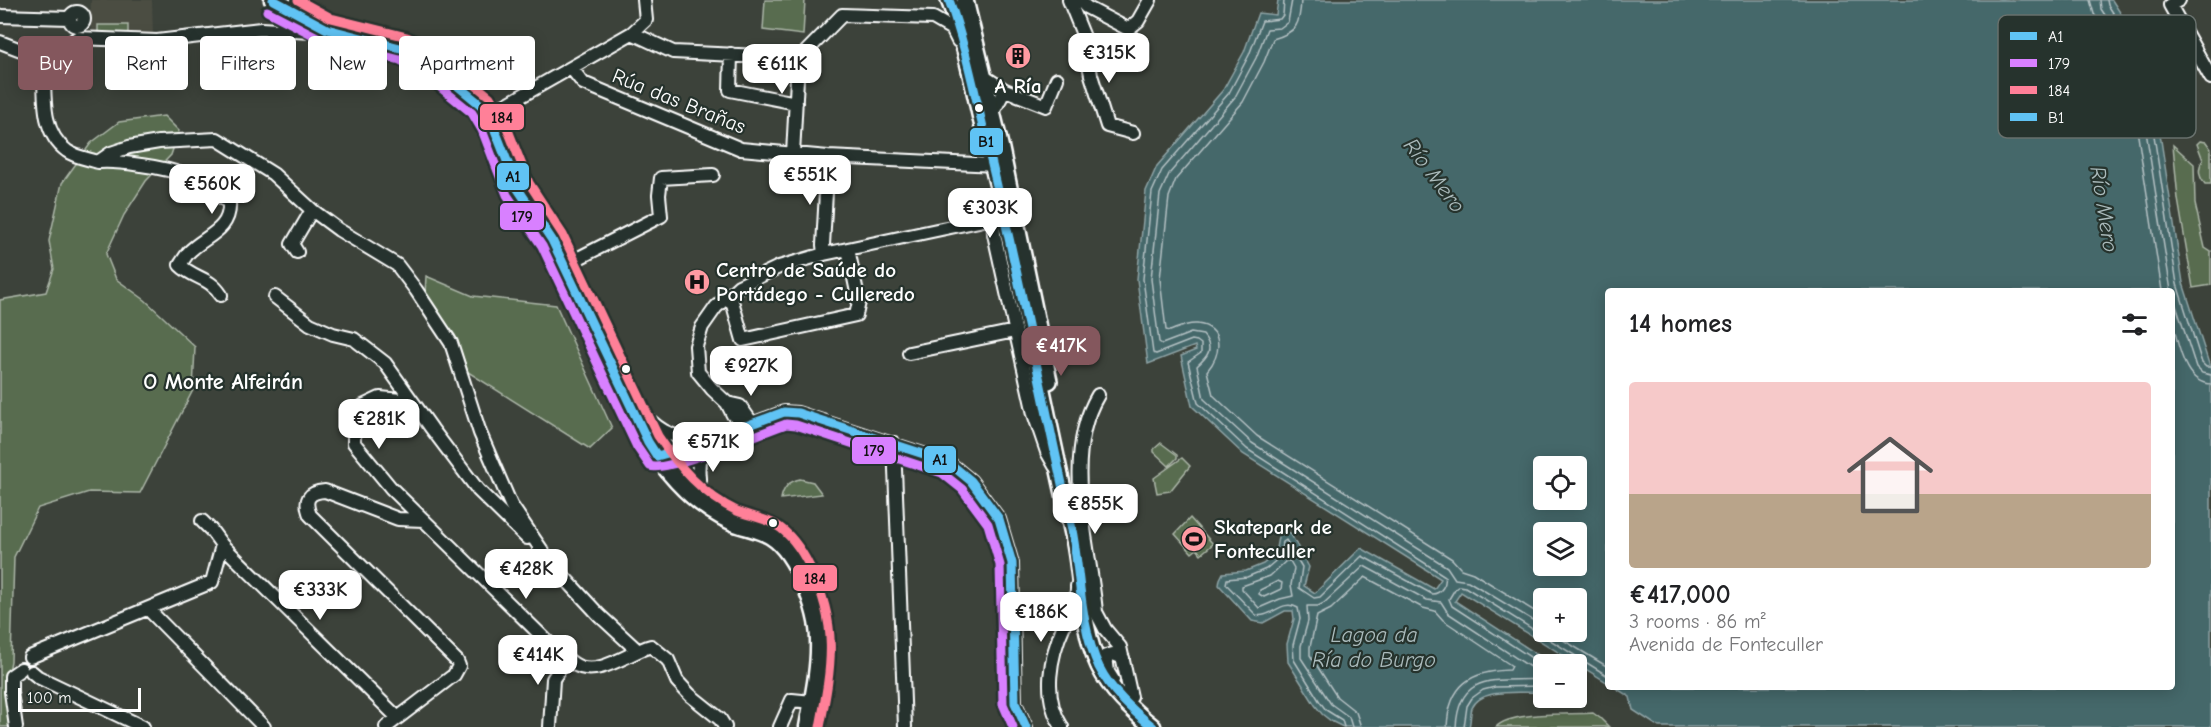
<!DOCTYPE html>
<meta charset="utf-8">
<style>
:root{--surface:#fff;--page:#f2f2f2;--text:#202124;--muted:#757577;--line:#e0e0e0;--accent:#84575d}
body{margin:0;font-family:"Comic Neue",sans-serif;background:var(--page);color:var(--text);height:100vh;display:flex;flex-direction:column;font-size:22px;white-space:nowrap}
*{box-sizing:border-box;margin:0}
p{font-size:20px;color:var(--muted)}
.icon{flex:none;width:33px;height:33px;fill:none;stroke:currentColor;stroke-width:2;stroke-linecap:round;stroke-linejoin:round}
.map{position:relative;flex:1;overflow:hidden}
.panel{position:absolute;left:1605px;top:288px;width:570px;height:402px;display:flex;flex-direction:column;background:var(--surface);border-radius:6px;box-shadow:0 3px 15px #0003}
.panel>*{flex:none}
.banner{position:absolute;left:18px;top:36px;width:570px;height:54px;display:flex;gap:12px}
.fabs{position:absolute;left:1533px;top:456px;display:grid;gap:12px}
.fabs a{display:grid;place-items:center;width:54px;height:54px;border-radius:6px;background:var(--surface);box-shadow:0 3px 15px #0003;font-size:30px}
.scale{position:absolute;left:18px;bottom:15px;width:123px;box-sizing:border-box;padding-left:6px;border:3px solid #fff;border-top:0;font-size:16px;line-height:21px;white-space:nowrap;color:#fff;-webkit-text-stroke:4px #26332d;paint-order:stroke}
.price{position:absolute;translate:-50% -51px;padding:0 14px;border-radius:12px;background:#fff;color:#222;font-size:20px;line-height:39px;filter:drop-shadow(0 2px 3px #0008)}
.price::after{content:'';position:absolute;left:50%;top:36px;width:18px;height:14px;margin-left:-9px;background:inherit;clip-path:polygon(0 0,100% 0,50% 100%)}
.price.active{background:var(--accent);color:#fff}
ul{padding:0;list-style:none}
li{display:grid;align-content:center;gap:12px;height:318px;padding:0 24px}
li+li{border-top:2px solid var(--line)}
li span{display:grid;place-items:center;height:186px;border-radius:6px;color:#555}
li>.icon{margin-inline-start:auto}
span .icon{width:108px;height:108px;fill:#fffc;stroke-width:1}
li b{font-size:26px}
h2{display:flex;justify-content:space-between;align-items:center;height:72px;padding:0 24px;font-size:26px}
.tag{padding:0 21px;border-radius:6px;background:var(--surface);box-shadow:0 3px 15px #0003;font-size:21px;line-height:54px}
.tag.active{background:var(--accent);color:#fff}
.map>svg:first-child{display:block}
</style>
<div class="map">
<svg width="2211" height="727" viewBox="0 0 2211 727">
<rect width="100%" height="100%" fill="#3c423a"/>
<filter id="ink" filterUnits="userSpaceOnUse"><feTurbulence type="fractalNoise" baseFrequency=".0167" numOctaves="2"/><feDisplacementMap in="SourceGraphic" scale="12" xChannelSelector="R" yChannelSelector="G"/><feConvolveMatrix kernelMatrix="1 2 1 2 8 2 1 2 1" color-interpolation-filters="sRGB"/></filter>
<g filter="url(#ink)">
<!-- built -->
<path fill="#4b4d43" d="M91,0H152L153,36L95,35L90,25Z"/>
<!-- green -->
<path fill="#586c50" stroke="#acb6a8" stroke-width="1.5" d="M765,0H805L803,35L763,30Z
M98,25H128V36L98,35Z
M164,116L179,131L171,155L146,181L124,215L106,254L116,279L145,300L195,347L193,390L140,493L89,492L38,508L14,557L11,661L5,692L17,727H0V300L46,292L54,269L49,241L62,183L91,143L119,122Z
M2200,141L2206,142L2211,149V184H2205C2199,177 2197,169 2203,160L2197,144Z
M2173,145L2194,164L2195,204L2205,248L2211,252V285L2193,288L2178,199Z
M426,276L473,296L556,305L612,428L590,449L468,372L455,335L425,295Z
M1161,443L1177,455V458L1169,466L1154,452V449Z
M1182,458L1190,466L1170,491L1157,493L1154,478Z
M800,479L813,482L822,494L781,499C783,488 789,481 800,479Z
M1190,518L1213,544L1201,554L1197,549L1192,553L1175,534Z
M1593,713L1600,718L1609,727H1496C1511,711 1570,715 1593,713Z"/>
<!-- water -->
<path fill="#45676b" stroke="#8fa4a6" stroke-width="1.5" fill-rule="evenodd" d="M1278,0H2112L2148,56L2183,283L2211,370V727H1659L1633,710L1630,697L1614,687H2172V291H1608V683L1461,592L1455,601L1552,664H1544L1543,692C1524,694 1482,686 1472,708C1470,714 1471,721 1469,727H1343L1331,721L1322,714L1315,705L1288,662L1287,644L1294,619L1293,611H1285L1263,623L1252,621L1219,585L1220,579L1223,573L1246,571L1263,564L1275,554L1278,537L1282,531L1290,533L1309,567L1304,586L1315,593L1361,548L1434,589L1441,579L1243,454L1192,406L1181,356L1196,350L1195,346L1148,364L1137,279L1146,191L1157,166L1223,90L1244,52L1258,13L1276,15ZM1544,466H1576V500H1544ZM1576,532V566H1544V532ZM1544,598H1576V632H1544Z"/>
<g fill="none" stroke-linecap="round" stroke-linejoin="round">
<!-- shore -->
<path stroke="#b5c2c4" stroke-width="1.5" d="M1284,0L1283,15L1280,19L1262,21L1249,55L1229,93L1162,170L1152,192L1143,279L1153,353L1156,354L1192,340L1197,341L1201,344V353L1188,362L1198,403L1247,449L1445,576C1447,584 1441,594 1432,594L1362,556L1320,597L1314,598L1299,588L1302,567L1286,540L1283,542L1280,557L1266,569L1247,577L1227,579L1226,584L1256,615C1271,619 1282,598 1298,608L1300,619L1293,645L1294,660L1320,702L1326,710L1342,720L1344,727
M1292,0L1288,22L1280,28L1267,29L1256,58L1235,97L1169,174L1160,194L1151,279L1159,342L1162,344L1191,333L1203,335C1215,349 1207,357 1197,366L1204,399L1252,443L1447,567L1455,579L1468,581L1544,627
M1301,0C1300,25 1297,32 1273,39L1264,62L1243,102L1176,179L1169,197L1160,279L1166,330L1170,331C1178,328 1187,323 1197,324C1224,327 1222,354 1207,371L1213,395L1257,436L1452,559L1461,569L1473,573L1544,617
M2090,0L2094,14L2127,65L2162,291
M2100,0L2101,9L2135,61L2171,291
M2107,0L2108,5L2142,58L2177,284L2202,363L2206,367H2211
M2172,293L2196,367L2202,373L2211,375
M2172,322C2179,344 2183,383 2211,384
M1286,561H1290L1294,568L1291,585L1293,596L1280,599L1259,608L1242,589V586L1270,576Z
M1278,581L1282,583L1281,589L1264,597L1259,594L1260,590Z
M1550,632L1608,667
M1544,666L1452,606L1449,599L1455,589L1459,586L1465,587L1608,676
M1352,727L1349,717L1331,704L1301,658V646L1308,621L1307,606H1318L1324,603L1364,566L1427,600L1441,602L1448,613L1542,675L1539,679C1498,682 1459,670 1456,727
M1361,727L1356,712L1337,697L1310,655V647L1317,616L1331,609L1365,577L1423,608L1435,611L1443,620L1512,666L1510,670C1470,671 1449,685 1447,727
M1464,727L1467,706L1472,698L1483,690L1495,687L1544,686"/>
<!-- minor casing -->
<g stroke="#fff" stroke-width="16">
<path id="minor" d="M1069,0L1084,37L1091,75L1107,126L1133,133
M1080,0L1086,7L1128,29L1138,21L1150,0
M2179,0L2170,5L2211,78
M70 19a7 7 0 1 1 14 0a7 7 0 1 1-14 0Z
M0,16L69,18
M327,29L310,32L261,29L157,41L77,38L44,63C45,93 40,132 67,151C75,157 89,159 98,162L111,153L129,147L159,142L217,139L273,174L312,210L339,230L397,265L416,290L451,343L480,433L511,505L545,555
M632,33L673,52L779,57L798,60
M0,42L39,57L44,63
M731,54L730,90L796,103
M572,69L583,83L741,149L828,157L996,165
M983,76L1005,90L992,114
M1005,90L1046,106L1057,79
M488,115L632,33L646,20L644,0
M793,154L798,60L842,15L933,18L952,29L958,41
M100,162C114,161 127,163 141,165C179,170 199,178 229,203C231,231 204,236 188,253C185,257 182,262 180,265C194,279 210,277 221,295
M993,218L994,234L1034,414L1047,452L1055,466
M297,252L292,244L312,210
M824,254L823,245L828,157
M565,265L661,216L659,195L661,178L713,175
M730,294L743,340L856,315L859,302L848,249
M275,297L310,324L333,334L354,339L385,363L432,429L478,490L527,538
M909,353L1015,331
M1098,395C1061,456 1090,545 1096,612L1105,629L1120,647L1131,697
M727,403L733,415L752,423
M636,405C657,431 668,436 701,442
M421,413L401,400L380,398L363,406L354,418V443L391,488L552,646C559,652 566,659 574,664C597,679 629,652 651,646L668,660L677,681L690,695L720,719L725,727
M752,423L740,406L727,403L712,389L698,372L696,346L702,327L716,307L739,286L779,267L824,254L993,218
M702,442C697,464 697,483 705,505
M894,443L905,727
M657,456L689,447L784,412L798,413L948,462L971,481L999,519L1012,563L1015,703L1026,727
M202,521L211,530L222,545L398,718
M539,550L599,615L637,650
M148,609L264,727
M30,657L212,582L222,545
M32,672L38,677L143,727
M1113,680L1108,672L1106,656L1113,654L1123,658
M16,727L11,692V676L21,669
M386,727L454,675L459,666L457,661L310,515C304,500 308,492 325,491L398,519L424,520
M550,727L553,679L567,658
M780,727L792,700L812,702
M1062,727C1042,697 1050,656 1064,625C1069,612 1078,600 1077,586"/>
</g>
<!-- major casing -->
<g stroke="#fff" stroke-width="20">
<path id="major" d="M949,0C966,42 973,87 984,131C1019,264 1042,400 1073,534C1083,577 1080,626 1099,666C1111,691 1132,710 1153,727
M965,0L1001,149L1049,381"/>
</g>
<!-- highway casing -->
<g stroke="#fff" stroke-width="21">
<path id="highway" d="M273,0L327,29L404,49L426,60L481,105L493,125L518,189L552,240L648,442C669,476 695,505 733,522C745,527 760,529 771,536C797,552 819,611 819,641C820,669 813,699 808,727"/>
</g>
<!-- minor -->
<use href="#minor" stroke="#26332d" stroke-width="12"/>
<!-- major -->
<use href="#major" stroke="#26332d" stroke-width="15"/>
<!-- highway -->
<use href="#highway" stroke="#26332d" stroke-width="16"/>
<!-- bus-1 casing -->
<g stroke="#26332d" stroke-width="14">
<path id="bus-1" d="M273,0L327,29L404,49L426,60L481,105L493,125L518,189L552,240L648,442L657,456
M657,456L689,447L784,412L798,413L948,462L971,481L999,519L1012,563L1015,703L1026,727"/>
</g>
<!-- bus-2 casing -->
<g stroke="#26332d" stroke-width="14">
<path id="bus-2" d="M267,11L323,40L400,60L419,70L472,113L482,130L507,195L542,246L637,447L650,466C667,473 763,432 786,424L796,425L942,473L962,489L988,524L1000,565L1003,704L1013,727"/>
</g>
<!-- bus-3 casing -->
<g stroke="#26332d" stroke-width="14">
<path id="bus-3" d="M298,0L331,18L407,37L431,49L490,97L504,120L529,183L563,235L658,436C679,467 703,495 737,511C750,516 764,518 776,525C791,534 802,551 810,567C839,625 832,665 820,727"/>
</g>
<!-- bus-4 casing -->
<g stroke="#26332d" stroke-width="14">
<path id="bus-4" d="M949,0C965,44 974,90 985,136C1017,263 1041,392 1070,520C1081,568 1078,622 1099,667C1111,691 1132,710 1153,727"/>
</g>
<!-- bus-1 -->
<use href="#bus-1" stroke="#60c3f4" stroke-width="9"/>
<!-- bus-2 -->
<use href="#bus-2" stroke="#d880ff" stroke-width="9"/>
<!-- bus-3 -->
<use href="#bus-3" stroke="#ff8098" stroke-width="9"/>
<!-- bus-4 -->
<use href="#bus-4" stroke="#60c3f4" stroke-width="9"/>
</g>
</g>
<!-- icons -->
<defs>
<g id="building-disc" transform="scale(1.35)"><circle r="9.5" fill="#ff9aa2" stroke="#26332d"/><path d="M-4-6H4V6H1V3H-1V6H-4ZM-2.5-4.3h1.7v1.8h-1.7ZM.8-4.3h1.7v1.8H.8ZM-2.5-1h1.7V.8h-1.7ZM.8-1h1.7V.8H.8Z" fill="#111"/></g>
<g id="hospital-disc" transform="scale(1.35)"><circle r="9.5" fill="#ff9aa2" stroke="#26332d"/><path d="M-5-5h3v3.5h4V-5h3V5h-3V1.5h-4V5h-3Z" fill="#111"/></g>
<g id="stadium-disc" transform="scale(1.35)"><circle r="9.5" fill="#ff9aa2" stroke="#26332d"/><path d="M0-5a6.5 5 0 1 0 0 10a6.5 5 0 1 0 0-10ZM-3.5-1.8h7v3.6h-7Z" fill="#111"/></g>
</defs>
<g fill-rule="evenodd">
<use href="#building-disc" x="1018" y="56"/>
<use href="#hospital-disc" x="697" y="282"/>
<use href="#stadium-disc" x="1194" y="539"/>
</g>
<!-- markers -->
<g fill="#fff" stroke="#26332d" stroke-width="2">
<circle cx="979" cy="108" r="5"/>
<circle cx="626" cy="369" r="5"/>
<circle cx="773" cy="523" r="5"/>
</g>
<g text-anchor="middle" stroke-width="4.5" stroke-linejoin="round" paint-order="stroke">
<!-- poi labels -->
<g font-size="21" font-weight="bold" fill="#fff" stroke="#26332d" text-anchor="start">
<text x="1018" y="93" text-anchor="middle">A Ría</text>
<text x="716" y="277">Centro de Saúde do<tspan x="716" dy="24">Portádego - Culleredo</tspan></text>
<text x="1214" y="534">Skatepark de<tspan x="1214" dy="24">Fonteculler</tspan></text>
</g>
<!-- street labels -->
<g font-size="21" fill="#fff" stroke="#26332d">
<text transform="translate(679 101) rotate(22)" y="7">Rúa das Brañas</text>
</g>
<!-- water labels -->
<g font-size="22" font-style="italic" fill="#abbbbc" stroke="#26332d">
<text transform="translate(1435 175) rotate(53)" y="8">Río Mero</text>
<text transform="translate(2105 209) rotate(81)" y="8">Río Mero</text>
<text x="1374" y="642">Lagoa da<tspan x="1374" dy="25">Ría do Burgo</tspan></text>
</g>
<!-- neighbourhood labels -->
<g font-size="22" font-weight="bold" fill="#fff" stroke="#26332d">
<text x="223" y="389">O Monte Alfeirán</text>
</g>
</g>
<!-- legend -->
<rect x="1998" y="15" width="198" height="123" rx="9" fill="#26332d" stroke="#67706c" stroke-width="1.5"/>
<rect x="2010" y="32" width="27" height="8" fill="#60c3f4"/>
<rect x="2010" y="59" width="27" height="8" fill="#d880ff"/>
<rect x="2010" y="86" width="27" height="8" fill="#ff8098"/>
<rect x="2010" y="113" width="27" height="8" fill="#60c3f4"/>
<g font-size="16" fill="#fff">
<text x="2048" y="42">A1</text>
<text x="2048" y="69">179</text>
<text x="2048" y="96">184</text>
<text x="2048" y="123">B1</text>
</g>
<g stroke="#26332d" stroke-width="2">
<rect x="479" y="103" width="46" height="28" rx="6" fill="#ff8098"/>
<rect x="969" y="127" width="35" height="29" rx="6" fill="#60c3f4"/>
<rect x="496" y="162" width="34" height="29" rx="6" fill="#60c3f4"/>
<rect x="499" y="202" width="46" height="29" rx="6" fill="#d880ff"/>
<rect x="851" y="436" width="46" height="29" rx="6" fill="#d880ff"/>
<rect x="923" y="445" width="34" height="29" rx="6" fill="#60c3f4"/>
<rect x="792" y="564" width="46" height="28" rx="6" fill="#ff8098"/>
</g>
<g font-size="16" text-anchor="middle" font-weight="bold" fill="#111">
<text x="502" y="123">184</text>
<text x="986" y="147">B1</text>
<text x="513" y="182">A1</text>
<text x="522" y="222">179</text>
<text x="874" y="456">179</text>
<text x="940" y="465">A1</text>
<text x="815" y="584">184</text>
</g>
</svg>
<div class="fabs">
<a><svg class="icon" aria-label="locate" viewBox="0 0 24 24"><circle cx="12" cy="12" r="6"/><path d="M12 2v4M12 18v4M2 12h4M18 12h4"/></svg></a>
<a><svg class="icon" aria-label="layers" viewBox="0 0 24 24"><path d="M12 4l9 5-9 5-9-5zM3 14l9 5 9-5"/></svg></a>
<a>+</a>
<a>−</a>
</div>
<div class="scale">100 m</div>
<b class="price" style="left:1109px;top:84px">€315K</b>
<b class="price" style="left:782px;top:95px">€611K</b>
<b class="price" style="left:810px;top:206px">€551K</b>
<b class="price" style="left:212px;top:215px">€560K</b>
<b class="price" style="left:990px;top:239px">€303K</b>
<b class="price active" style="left:1061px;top:377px">€417K</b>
<b class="price" style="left:751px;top:397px">€927K</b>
<b class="price" style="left:379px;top:450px">€281K</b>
<b class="price" style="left:713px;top:473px">€571K</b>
<b class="price" style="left:1095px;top:535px">€855K</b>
<b class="price" style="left:526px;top:600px">€428K</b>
<b class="price" style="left:320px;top:621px">€333K</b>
<b class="price" style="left:1041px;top:643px">€186K</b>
<b class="price" style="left:538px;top:686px">€414K</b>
<div class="banner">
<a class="tag active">Buy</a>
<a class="tag">Rent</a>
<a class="tag">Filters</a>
<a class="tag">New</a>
<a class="tag">Apartment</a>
</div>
<section class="panel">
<h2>14 homes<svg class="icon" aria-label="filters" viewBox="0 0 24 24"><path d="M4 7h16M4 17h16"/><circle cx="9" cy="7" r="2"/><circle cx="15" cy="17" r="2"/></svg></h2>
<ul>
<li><span style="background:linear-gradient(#f6c9c9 60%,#b9a48a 0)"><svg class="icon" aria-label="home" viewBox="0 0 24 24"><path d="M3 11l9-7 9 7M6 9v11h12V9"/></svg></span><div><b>€417,000</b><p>3 rooms · 86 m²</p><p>Avenida de Fonteculler</p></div></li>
</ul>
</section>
</div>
